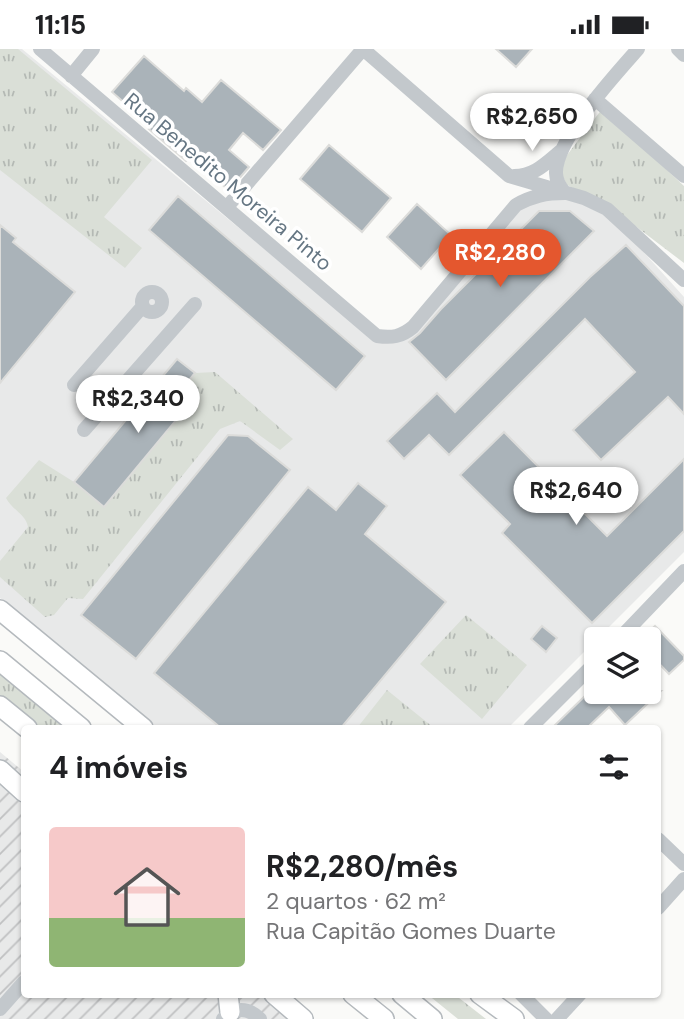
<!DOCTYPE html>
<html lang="pt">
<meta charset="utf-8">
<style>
:root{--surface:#fff;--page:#f2f2f2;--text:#202124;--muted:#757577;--line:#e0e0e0;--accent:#e4572e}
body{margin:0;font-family:"DM Sans",sans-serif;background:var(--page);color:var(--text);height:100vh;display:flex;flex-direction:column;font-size:26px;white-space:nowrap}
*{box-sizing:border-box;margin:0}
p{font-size:23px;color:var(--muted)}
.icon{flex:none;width:38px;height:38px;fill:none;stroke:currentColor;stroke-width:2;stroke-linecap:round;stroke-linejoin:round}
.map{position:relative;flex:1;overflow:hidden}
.drawer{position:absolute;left:21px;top:676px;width:640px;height:273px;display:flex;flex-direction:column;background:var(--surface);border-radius:7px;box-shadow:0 2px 5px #0004}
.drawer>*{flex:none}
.buttons{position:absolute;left:584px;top:578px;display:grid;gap:14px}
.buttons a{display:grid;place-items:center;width:77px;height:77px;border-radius:7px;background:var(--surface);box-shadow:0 2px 5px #0004;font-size:35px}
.price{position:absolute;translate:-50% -60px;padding:0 16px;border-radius:24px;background:#fff;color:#222;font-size:23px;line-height:46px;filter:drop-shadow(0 2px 4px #0008)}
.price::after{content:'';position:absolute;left:50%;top:42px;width:21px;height:16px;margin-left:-10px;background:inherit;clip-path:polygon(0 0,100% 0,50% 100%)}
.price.selected{background:var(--accent);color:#fff}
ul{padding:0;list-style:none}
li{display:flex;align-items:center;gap:21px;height:175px;padding:0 28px}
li+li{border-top:2px solid var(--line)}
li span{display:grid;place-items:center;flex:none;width:196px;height:140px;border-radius:7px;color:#555}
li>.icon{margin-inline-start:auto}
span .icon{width:84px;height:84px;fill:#fffc;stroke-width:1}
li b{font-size:30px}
h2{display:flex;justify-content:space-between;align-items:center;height:84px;padding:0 28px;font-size:30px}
.status{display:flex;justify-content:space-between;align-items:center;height:49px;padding:0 35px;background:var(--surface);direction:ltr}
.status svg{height:19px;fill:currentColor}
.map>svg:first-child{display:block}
</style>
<div class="status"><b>11:15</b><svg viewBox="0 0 49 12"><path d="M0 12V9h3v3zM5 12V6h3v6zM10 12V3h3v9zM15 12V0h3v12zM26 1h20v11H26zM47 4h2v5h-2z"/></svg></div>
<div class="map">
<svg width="684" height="970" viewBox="0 0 684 970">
<defs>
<pattern id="industrial-furrows" width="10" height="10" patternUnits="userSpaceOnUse" patternTransform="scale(1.75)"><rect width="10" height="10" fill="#e8e9e9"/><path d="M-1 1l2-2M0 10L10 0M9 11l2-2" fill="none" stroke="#c0c1c2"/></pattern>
<pattern id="grass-tufts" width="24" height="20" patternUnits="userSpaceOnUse" patternTransform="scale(1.75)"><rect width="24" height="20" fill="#dadfd7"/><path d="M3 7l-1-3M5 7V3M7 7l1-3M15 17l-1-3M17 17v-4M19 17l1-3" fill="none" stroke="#b4b9b4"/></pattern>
</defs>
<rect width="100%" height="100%" fill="#fafaf8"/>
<!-- built -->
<path fill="#e8e9e9" d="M0,0H22L376,292L406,288L529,145L562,144L605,160L684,248V503L508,679H158L0,549Z"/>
<!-- industrial -->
<path fill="url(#industrial-furrows)" d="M0,703L24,723V945H274L293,970H0Z"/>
<!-- grass -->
<path fill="url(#grass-tufts)" d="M0,0H18L152,111L104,168L142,199L125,219L0,121Z
M602,60L684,137V214L609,157L567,136L562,126L561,114Z
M215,323L293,390L280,401L240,372L220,380L83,550L68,549L54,566L45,568L0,528V512L28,478C26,465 12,461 6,449L39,411L74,433L104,457L197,346L185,336L195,324Z
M466,566L527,616L482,670L420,615Z
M0,623L68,679H37L0,648Z
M387,641L434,679H357Z
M427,945H454L486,970H458Z"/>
<!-- building -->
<path fill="#aab3b9" stroke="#dcdcda" stroke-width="2" d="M496,0H532L516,18Z
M144,7L184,42L186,39L202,53L221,31L281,81L263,101L243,84L229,101L249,118L229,141L189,109L186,112L149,80L152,78L112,43Z
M329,96L391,149L362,183L300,130Z
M178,147L365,307L336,341L149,181Z
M417,155L451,186L421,220L387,188Z
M539,162H570L594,182L446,331L409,293L420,284L441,260Z
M0,176L16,189L13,193L75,243L0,334Z
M626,196L684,257V365L668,348L601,411L573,381L635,323L585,270L449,406L429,386L404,410L387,392L437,344L455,363L590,228Z
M177,310L195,324L185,336L197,346L104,458L74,433Z
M504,383L607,487L684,410V482L592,574L502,484L510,475L460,426Z
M228,386L248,387L290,421L136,610L81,566Z
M358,434L387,457L365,485L446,553L341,679H221L154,624L308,438L336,461Z
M542,577L557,589L546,603L531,590Z
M655,577L684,607V611L669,625L649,604V583Z
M590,642H661L625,676L609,658L587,679H552Z"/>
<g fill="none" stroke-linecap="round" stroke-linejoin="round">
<!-- highway casing -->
<g stroke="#b4b9bd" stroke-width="22">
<path id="highway" d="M0,561L143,679
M0,612L81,679
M0,657L27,679
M0,721L24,743
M228,945L230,963
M274,945L303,970
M353,945L384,970
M402,945L432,970
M480,945L514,970"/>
</g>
<!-- minor -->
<path stroke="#c3c8cc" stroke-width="14" d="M40,0L377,287C392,289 401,288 413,278L516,156C532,147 546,144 565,144
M363,0L509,127L584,149L607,160L684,231
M678,0L684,6
M71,27L93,0
M595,50L684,127
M514,127C535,127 546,114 562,101
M565,144C560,138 556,131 556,124C555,91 616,25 638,0
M227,158L363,0
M142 253a10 10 0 1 1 20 0a10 10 0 1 1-20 0Z
M74,336L143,257
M84,381L195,255
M619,590L684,522
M530,679L597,612
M658,790L684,815
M658,859L684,830
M521,945L546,970
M0,960L24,933
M223,970C234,958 248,958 260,970
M557,970L580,945"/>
<!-- highway -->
<use href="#highway" stroke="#fff" stroke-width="19"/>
</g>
<g text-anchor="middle" stroke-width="7" stroke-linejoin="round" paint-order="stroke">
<!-- street labels -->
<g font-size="21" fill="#657683" stroke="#fff">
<text transform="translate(228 133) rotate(40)" y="7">Rua Benedito Moreira Pinto</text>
</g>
</g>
</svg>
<div class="buttons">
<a><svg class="icon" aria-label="layers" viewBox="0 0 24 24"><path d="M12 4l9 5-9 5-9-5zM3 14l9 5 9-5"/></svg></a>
</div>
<b class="price" style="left:532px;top:104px">R$2,650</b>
<b class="price selected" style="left:500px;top:240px">R$2,280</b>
<b class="price" style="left:138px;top:386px">R$2,340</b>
<b class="price" style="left:576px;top:478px">R$2,640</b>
<section class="drawer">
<h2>4 imóveis<svg class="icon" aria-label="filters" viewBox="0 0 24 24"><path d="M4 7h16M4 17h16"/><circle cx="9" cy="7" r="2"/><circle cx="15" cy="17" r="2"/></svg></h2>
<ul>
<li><span style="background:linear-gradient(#f6c9c9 65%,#8fb573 0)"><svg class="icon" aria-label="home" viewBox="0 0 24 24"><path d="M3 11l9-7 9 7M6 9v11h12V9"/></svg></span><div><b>R$2,280/mês</b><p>2 quartos · 62 m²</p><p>Rua Capitão Gomes Duarte</p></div></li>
</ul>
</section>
</div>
